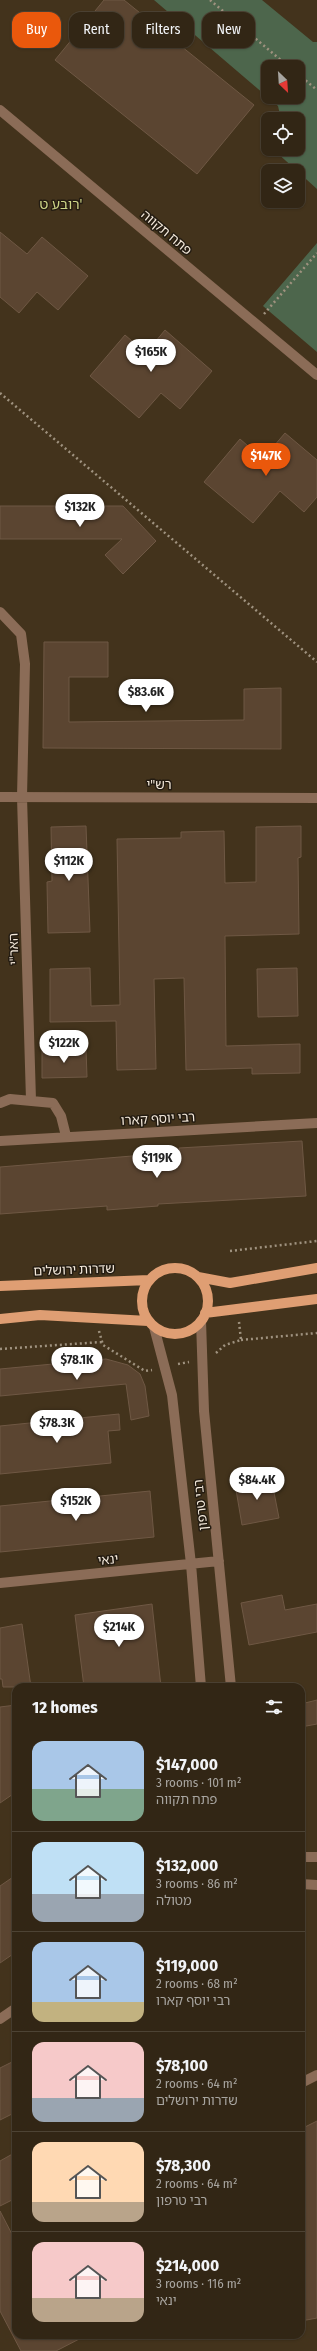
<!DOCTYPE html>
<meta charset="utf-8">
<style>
:root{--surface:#322615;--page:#3a2e1e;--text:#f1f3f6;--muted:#a8a5a0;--line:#4d4334;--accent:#ea580c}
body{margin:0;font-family:"Fira Sans Condensed","Noto Sans Hebrew",sans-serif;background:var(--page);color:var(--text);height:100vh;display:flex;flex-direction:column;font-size:15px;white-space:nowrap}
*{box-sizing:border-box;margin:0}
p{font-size:13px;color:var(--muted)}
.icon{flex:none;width:22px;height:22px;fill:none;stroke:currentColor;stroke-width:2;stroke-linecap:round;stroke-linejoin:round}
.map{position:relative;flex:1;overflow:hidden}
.side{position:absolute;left:12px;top:1683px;width:293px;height:656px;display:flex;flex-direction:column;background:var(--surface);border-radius:12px;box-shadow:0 1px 3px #0004,0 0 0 1px var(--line)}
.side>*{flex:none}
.top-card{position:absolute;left:12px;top:12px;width:293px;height:36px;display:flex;gap:8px}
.needle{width:26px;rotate:155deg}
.buttons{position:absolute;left:261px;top:60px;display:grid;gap:8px}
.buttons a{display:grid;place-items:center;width:44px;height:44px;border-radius:8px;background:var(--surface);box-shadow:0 1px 3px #0004,0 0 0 1px var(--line);font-size:20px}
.price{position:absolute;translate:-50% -34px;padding:0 9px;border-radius:14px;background:#fff;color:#222;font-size:13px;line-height:26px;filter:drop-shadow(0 1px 2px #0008)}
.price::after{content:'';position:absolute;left:50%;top:24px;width:12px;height:9px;margin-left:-6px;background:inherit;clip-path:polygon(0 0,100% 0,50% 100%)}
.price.selected{background:var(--accent);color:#fff}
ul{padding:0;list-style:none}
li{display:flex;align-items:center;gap:12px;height:100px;padding:0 20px}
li+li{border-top:1px solid var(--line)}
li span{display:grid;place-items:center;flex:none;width:112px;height:80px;border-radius:12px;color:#555}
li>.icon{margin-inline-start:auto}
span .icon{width:48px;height:48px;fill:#fffc;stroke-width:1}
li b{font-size:17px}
h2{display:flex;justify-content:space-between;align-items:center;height:48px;padding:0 20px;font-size:17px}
.tag{padding:0 14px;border-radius:12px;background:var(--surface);box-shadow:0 1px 3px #0004,0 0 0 1px var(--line);font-size:14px;line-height:36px}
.tag.selected{background:var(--accent);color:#fff}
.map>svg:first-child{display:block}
</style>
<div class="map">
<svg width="317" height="2351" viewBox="0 0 317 2351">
<rect width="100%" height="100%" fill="#43331c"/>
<!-- green -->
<path fill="#4d664c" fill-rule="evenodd" d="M154,0H262L313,42H317V189L275,151L276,149H298V119H281L278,106ZM268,67H298V97H268Z
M317,243V352L263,306Z"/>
<!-- building -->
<path fill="#5b4531" stroke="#6f5844" d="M104,0H124L254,105L197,174L55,60Z
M0,232L27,254L42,237L88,276L58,310L37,292L19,313L0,297Z
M165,330L212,371L180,409L161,393L139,418L90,376L125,335L146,353Z
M285,433L317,460V497L304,512L280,491L253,523L204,482L240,439L263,459Z
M0,506H123L156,541L123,574L105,555L122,539H0Z
M44,642H108V677H69V722L244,720V689L281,688V749L43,748Z
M86,826L90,932L48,933L47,882L52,881L51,827Z
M301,826V857L298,858L299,934L225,936L226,1046L300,1044V1073L252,1074V1068L186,1070L184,978L154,979L156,1069L117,1070L116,1021L50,1022V969L90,968L91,1006L120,1005L117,839L181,838V832L224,831L225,883L256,882V827Z
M297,968L298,1016L258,1017L257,969Z
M86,1049L87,1077L42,1078V1050Z
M302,1141L306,1196L158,1204V1206L107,1210V1206L0,1214V1167L180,1152L179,1148Z
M106,1359L128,1365L140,1374L145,1386L149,1416L131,1420L126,1384L0,1396V1369Z
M119,1414L120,1430L108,1431L111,1463L0,1474V1426Z
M271,1477L279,1518L242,1525L235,1484Z
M150,1491L154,1537L0,1552V1506Z
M282,1595L285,1610L317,1604V1632L249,1645L241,1603Z
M152,1604L161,1687H84L75,1615Z
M22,1624L31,1687H3L2,1679H0V1628Z
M317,1700V1724L301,1727V1704Z
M16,1705V1792L0,1803V1707Z
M16,1875V1952L0,1963V1886Z
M16,2060V2112L0,2120V2068Z
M317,2121V2318L301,2321V2129Z
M16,2152V2198L0,2206V2161Z
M0,2211L16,2242V2335H87L56,2351H21L0,2311Z"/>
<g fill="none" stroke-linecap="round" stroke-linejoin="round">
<!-- path -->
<path stroke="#9f927f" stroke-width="2.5" stroke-dasharray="2 3" stroke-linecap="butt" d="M210,0L289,67
M298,74L317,90
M264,314L317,253
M0,393L317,662
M230,1251L317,1241
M99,1331L103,1345L145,1371L152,1370
M241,1340L317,1333
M0,1349L102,1342
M216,1353L225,1345L241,1340L239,1322
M178,1364L189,1362"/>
<!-- minor -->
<path stroke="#8b6c57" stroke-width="10" d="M0,110L317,375
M0,612L21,634L25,664L22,797L31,1100
M0,797L317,798
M0,1103L10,1099L53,1103L61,1116L66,1136
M0,1141L317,1123
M201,1321L204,1411L231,1687
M154,1327L172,1395L191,1564L201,1687
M0,1583L219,1561
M301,1857H317
M301,1884L317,1885
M0,2019L16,2008
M301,2083L317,2075"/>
<!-- major -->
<path stroke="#df9e73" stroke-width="10" d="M142 1301a33 33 0 1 1 66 0a33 33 0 1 1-66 0Z
M198,1277L230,1283L317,1268
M0,1286L149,1280
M205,1313L317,1299
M0,1319L40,1315L148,1321"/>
</g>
<g text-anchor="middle" stroke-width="3" stroke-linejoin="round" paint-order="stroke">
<!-- street labels -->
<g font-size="13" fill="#f4e9db" stroke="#241c12">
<text transform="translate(167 232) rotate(40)" y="5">פתח תקווה</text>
<text x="159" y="789">רש"י</text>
<text transform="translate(13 949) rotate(-92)" y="5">האר"י</text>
<text transform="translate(158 1118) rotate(-3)" y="5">רבי יוסף קארו</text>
<text transform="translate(74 1269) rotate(-2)" y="5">שדרות ירושלים</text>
<text transform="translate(200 1505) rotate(-96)" y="5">רבי טרפון</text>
<text transform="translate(108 1559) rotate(-6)" y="5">ינאי</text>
</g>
<!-- neighbourhood labels -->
<g font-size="14" fill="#ced587" stroke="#241c12">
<text x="61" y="209">רובע ט'</text>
</g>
</g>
</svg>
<div class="buttons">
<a><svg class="needle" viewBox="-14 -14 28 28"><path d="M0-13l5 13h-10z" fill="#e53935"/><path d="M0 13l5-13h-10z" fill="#a8a5a0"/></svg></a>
<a><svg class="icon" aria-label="locate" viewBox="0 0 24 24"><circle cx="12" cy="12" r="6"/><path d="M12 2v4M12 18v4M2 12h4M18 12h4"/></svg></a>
<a><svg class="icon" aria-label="layers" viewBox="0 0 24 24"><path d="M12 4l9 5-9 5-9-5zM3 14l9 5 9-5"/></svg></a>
</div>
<b class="price" style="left:151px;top:373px">$165K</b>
<b class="price selected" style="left:266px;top:477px">$147K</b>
<b class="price" style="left:80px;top:528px">$132K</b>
<b class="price" style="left:146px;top:713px">$83.6K</b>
<b class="price" style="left:69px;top:882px">$112K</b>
<b class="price" style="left:64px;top:1064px">$122K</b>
<b class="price" style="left:157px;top:1179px">$119K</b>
<b class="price" style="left:77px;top:1381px">$78.1K</b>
<b class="price" style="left:57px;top:1444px">$78.3K</b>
<b class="price" style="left:257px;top:1501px">$84.4K</b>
<b class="price" style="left:76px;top:1522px">$152K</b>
<b class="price" style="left:119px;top:1648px">$214K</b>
<div class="top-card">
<a class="tag selected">Buy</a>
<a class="tag">Rent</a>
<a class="tag">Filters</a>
<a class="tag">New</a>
</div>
<section class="side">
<h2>12 homes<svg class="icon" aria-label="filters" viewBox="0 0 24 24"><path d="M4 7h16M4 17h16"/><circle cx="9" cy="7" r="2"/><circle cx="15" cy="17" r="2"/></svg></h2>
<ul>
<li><span style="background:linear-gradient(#a9c7e8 60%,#7fa58c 0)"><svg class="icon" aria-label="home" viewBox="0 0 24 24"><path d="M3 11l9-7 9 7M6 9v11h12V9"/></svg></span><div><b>$147,000</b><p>3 rooms · 101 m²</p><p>פתח תקווה</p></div></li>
<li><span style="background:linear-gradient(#bfe0f5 65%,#9aa5b1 0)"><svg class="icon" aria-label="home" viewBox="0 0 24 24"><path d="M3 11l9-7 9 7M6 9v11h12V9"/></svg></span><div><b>$132,000</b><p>3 rooms · 86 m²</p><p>מטולה</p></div></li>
<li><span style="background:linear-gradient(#a9c7e8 75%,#c2b280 0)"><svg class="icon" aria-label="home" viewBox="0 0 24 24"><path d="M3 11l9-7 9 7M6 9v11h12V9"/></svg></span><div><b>$119,000</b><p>2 rooms · 68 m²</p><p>רבי יוסף קארו</p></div></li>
<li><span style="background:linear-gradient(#f6c9c9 70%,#9aa5b1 0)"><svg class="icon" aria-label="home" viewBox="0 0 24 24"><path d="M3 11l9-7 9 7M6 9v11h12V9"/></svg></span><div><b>$78,100</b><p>2 rooms · 64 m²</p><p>שדרות ירושלים</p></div></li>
<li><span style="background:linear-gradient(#ffd9b3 75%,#b9a48a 0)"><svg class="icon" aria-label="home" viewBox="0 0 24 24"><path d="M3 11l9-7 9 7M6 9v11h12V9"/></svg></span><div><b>$78,300</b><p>2 rooms · 64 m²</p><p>רבי טרפון</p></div></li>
<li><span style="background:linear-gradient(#f6c9c9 70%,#b9a48a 0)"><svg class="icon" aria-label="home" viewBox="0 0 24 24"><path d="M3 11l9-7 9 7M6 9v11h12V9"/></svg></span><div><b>$214,000</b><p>3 rooms · 116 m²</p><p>ינאי</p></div></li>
</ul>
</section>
</div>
